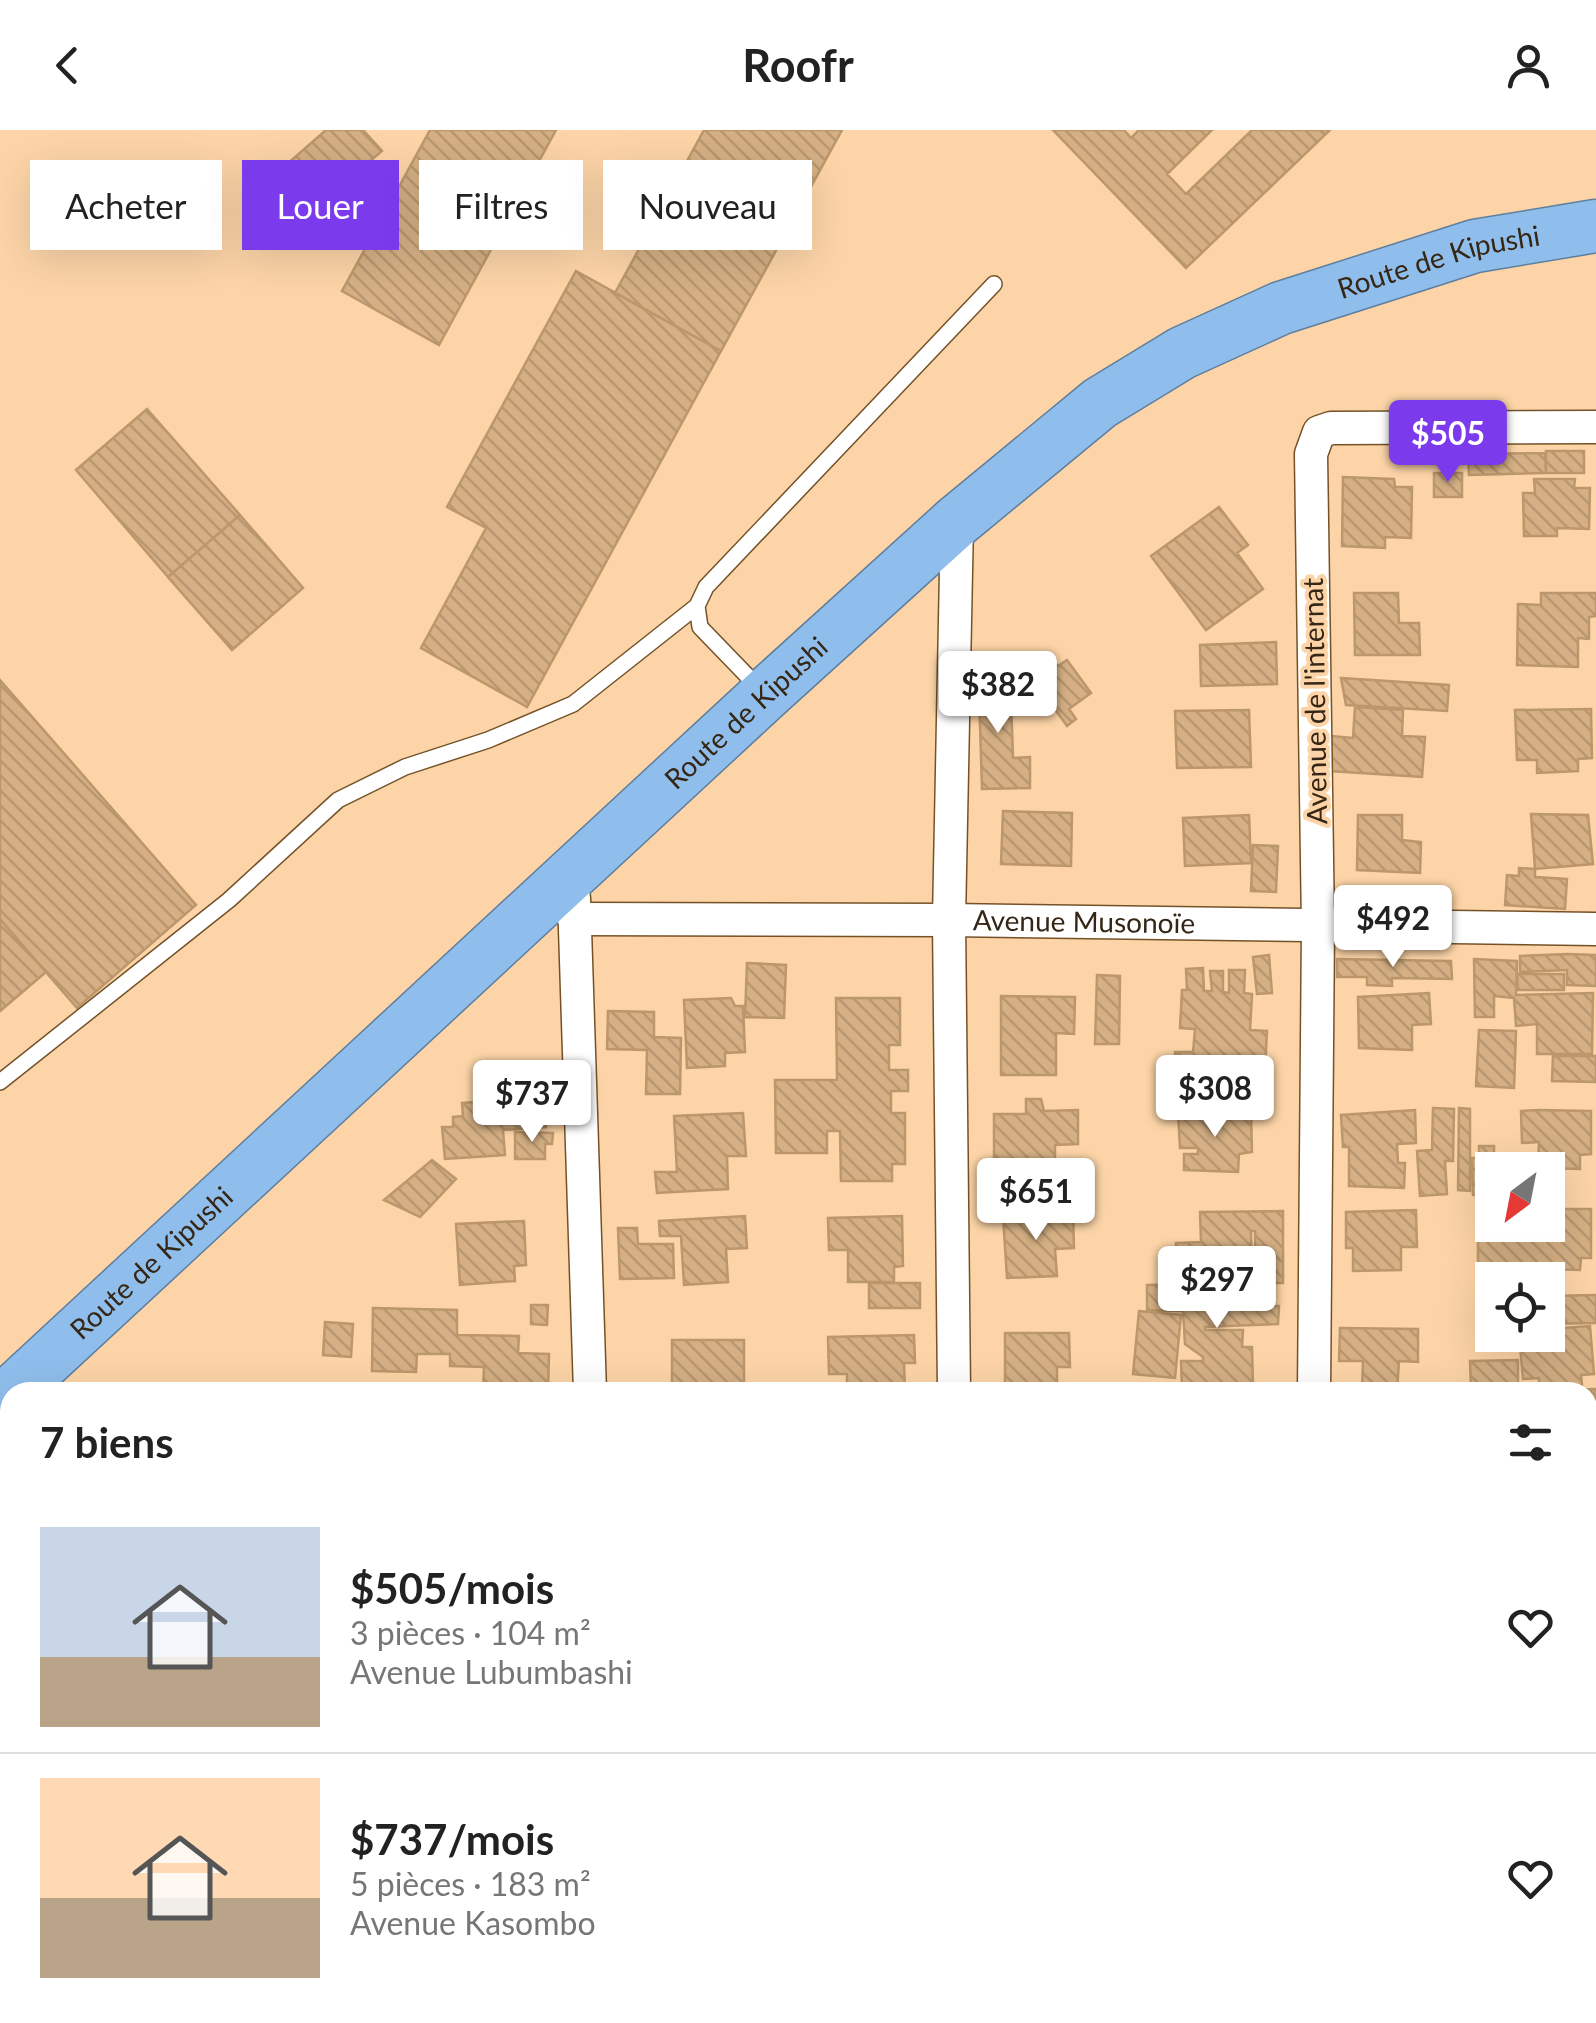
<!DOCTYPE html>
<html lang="fr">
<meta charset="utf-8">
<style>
:root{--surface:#fff;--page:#f6f6f6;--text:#222;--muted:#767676;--line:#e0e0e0;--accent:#7c3aed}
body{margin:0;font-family:Lato,sans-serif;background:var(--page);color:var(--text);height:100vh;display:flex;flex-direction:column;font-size:38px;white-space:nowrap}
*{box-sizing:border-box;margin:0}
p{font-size:32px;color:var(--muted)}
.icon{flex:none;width:55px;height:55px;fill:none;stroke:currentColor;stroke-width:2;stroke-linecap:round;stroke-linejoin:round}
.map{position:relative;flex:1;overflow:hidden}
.panel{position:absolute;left:0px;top:1252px;width:1598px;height:642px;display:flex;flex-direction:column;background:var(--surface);border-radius:30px 30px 0 0;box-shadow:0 10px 40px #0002}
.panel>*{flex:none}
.banner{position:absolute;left:30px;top:30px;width:1000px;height:90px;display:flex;gap:20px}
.needle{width:65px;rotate:212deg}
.buttons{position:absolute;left:1475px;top:1022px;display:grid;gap:20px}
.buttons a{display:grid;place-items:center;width:90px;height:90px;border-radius:0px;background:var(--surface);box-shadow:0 10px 40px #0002;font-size:50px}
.price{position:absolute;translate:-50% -85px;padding:0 22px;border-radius:10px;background:#fff;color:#222;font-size:32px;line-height:65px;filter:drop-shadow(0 2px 5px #0008)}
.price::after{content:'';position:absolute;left:50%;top:60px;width:30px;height:22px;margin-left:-15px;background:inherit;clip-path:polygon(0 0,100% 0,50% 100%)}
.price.current{background:var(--accent);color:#fff}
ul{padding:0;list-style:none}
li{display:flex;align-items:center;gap:30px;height:250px;padding:0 40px}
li+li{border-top:2px solid var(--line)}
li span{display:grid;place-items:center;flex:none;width:280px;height:200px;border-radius:0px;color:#555}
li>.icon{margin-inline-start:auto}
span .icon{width:120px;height:120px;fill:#fffc;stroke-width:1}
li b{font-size:42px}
h2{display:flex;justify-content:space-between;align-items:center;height:120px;padding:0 40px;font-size:42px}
.chip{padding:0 35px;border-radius:0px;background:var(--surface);box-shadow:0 10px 40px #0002;font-size:35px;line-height:90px}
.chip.current{background:var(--accent);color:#fff}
header{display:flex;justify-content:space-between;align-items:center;height:130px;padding:0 40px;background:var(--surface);font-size:45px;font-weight:700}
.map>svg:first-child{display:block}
</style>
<header><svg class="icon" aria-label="back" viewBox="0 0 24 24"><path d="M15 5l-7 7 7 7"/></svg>Roofr<svg class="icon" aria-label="person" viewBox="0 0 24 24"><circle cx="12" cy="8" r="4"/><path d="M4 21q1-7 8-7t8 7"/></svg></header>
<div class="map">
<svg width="1596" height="1893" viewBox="0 0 1596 1893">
<defs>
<pattern id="building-back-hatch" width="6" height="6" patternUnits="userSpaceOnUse" patternTransform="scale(2.5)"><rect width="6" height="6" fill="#d6b084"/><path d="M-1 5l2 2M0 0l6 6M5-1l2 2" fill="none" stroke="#b89771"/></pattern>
</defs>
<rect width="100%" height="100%" fill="#fcd4a7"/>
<!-- building -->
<path fill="url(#building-back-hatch)" stroke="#bc976b" stroke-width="2.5" d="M326,0H363L382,21L296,95L262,56Z
M430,0H556L439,215L342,161Z
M704,0H842L721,221L615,163Z
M1053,0H1124L1131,8L1139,0H1212L1167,44L1186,64L1252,0H1330L1186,138Z
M576,141L721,221L527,577L421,518L486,398L447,377Z
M147,279L240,385L168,447L76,340Z
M1546,321H1584V343H1546Z
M1545,323L1546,343L1469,345L1468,324Z
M1434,343H1462V367H1434Z
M1343,347L1394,349L1395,357H1412L1411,408L1385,407V418L1342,416Z
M1534,349H1575L1574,358H1590L1589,399L1557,398V406H1524L1523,363H1535Z
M1219,377L1248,415L1237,423L1263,459L1206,500L1151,426Z
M240,385L303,458L232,520L168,447Z
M1354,463H1398L1399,493H1419L1420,525H1355Z
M1541,463H1596V486L1589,487V509L1578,508V537L1517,535L1518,474L1541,475Z
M1276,512L1277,554L1201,556L1200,515Z
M1067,530L1091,563L1069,579L1076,589L1067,596L1031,546L1053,531L1058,536Z
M998,531L999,570L1011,569L1013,628L1030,627V658L982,659L978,532Z
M1341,548L1449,555L1447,581L1346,575Z
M0,550L196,775L77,878L0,789Z
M1355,577L1403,580L1402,606L1425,607L1422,647L1330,641L1332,606L1353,608Z
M1591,579L1592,628L1578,629V641L1537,643V630H1517L1515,580Z
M1249,580L1251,637L1177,638L1175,581Z
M1003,681L1072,683L1071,736L1001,734Z
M1531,684L1588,685L1593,734L1535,739Z
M1249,685L1251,733L1185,736L1183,688Z
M1358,685H1402V710L1421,712L1420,743L1357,740Z
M1253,715L1278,716L1276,762L1251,761Z
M1519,738L1535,739V747L1567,749L1565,779L1505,775L1507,745L1519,746Z
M0,789L46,842L0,881Z
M1568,824L1596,825V856L1567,855V840L1520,842V826Z
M1269,825L1272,863L1257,864L1253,827Z
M1337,829L1451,831L1452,849L1392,848V856L1367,855V847H1337Z
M1474,829L1517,831L1516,865L1593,863L1592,924H1537V894L1516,896L1514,868L1494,866V887H1475Z
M747,833L786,835L784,888L745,887Z
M1203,838L1204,861H1212L1210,841H1223V862L1229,863V840H1245L1244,863L1252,864L1250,900L1267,901L1265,941L1233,938V955L1176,956L1175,922H1193L1195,899L1180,898L1182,860H1187L1186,839Z
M1517,844H1564V860H1518Z
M1097,845L1120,846L1119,914H1095Z
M1429,863L1431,894L1412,895V920L1359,918L1358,867Z
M1001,866L1075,867L1074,904L1056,903V945H1001Z
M731,868L735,876H743L745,922L725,923V936L687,938L684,870Z
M836,868H900V915H889V940H908V961H891V983H905V1034H892V1051H841L840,1001H827V1023H776L775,950H837Z
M608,881L654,882V907L681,908L680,964H646L647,920L607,919Z
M1479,900L1516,901L1514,958L1476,956Z
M1553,926H1596V952L1552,951Z
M1026,969H1041L1044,981L1078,980V1014L1055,1015V1040H994V984H1026Z
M503,970L504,982L544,979L546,997L503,1000L505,1025L445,1029L442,997H453V987L463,986L462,973Z
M1433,978L1454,979L1453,1031H1445L1447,1064L1420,1066L1417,1021L1432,1020Z
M1459,978L1470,979V1061L1458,1060Z
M1415,980L1416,1013L1397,1014L1398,1033H1405L1404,1058L1349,1056V1017H1343L1341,985Z
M1539,980L1591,981V1024L1580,1025V1039L1538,1038L1539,1012L1522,1013L1521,981Z
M1198,982H1251L1252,1022L1239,1024L1238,1042L1184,1040V1024H1198V1018H1180L1178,983Z
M743,983L746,1026H727L728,1059L657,1063L655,1042H677L674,986Z
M515,1002L553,1003L552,1014H545V1029H515Z
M1479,1016H1494V1028L1523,1027V1040H1492V1065H1473L1472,1028H1479Z
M432,1030L456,1049L420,1087L384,1070Z
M1548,1079H1591V1128H1581L1580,1140L1545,1139L1544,1150H1492V1176H1478V1098L1523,1101V1095H1548Z
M1416,1080L1417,1117H1401V1140L1353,1141V1118H1346V1082Z
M1283,1081V1153H1256L1255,1101H1251L1252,1145L1176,1143V1113L1201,1112L1200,1082Z
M1073,1082L1074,1118L1055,1119L1057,1146L1007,1148L1003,1086Z
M745,1086L747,1118L726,1119L728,1152L684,1155L681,1106H660L659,1091Z
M902,1086L903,1136L894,1137V1152H848V1120H829L828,1088Z
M524,1091L526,1135L514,1136L515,1151L460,1155L456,1094Z
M618,1098H637L638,1114H673L674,1148L620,1149Z
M869,1153H920V1178H869Z
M1267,1153L1268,1176H1279L1278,1194L1205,1197V1200H1243L1242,1217H1252L1253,1256H1261V1262H1195V1258H1182L1181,1231H1203V1227L1185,1214L1183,1181L1147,1180V1155Z
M1596,1165V1193L1548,1194V1166Z
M531,1175H548L547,1195L531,1194Z
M373,1178L457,1180V1205L519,1206L518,1223L549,1224L548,1262H483L484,1237L450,1236V1224H417L416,1242L372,1241Z
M1139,1181L1181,1185L1175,1248L1133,1244Z
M325,1192L353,1194L351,1227L323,1225Z
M1590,1196L1594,1244L1581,1245L1582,1255L1539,1258V1248L1523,1249L1519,1205H1548V1199Z
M1340,1198L1418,1199V1232L1399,1231L1397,1262L1362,1260L1363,1231H1339Z
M1005,1203H1069L1070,1237H1057V1259H1005Z
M914,1205L915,1233H904L905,1262H847V1244H829L828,1207Z
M672,1210H744V1262H672Z
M1518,1230V1262H1471L1470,1231Z
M1596,1259V1291L1588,1292V1262H1564V1260Z
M1588,1320H1595V1357L1588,1356Z
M1595,1441L1596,1488H1588V1442Z
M1588,1565L1596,1566L1593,1626H1588Z
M1588,1685H1593L1596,1700V1745H1588Z"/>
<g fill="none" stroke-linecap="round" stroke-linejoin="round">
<!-- service casing -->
<g stroke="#745228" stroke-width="18">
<path id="service" d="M697,476L700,497L759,558
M0,952L229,770L338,670L405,637L488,610L573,574L697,476L706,457L994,154"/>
</g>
<!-- minor casing -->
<g stroke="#745228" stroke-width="35">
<g id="minor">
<path d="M574,768L590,1262"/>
<path id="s1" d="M574,789L949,790L1596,799"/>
<path d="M954,1262L949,790L957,391"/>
<path d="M1314,1262L1318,797L1311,324L1319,302L1331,298L1596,297"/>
<path d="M1588,1808H1596"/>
<path d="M600,1885V1893"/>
</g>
</g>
<!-- trunk casing -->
<g stroke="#5f7e9e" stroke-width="55">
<g id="trunk">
<path id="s2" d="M12,1262L765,565L957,391L1100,273L1182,223L1281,178L1475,116L1596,96"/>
</g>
</g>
<!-- service -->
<use href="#service" stroke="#fff" stroke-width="15"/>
<!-- minor -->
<use href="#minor" stroke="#fff" stroke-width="32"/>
<!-- trunk -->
<use href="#trunk" stroke="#90beec" stroke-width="52"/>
</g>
<g text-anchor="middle" stroke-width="8" stroke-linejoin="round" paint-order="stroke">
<!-- street labels -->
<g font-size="28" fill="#352615" stroke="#fcd4a7">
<text dy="10" stroke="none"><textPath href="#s2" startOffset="1840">Route de Kipushi</textPath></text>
<text transform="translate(1315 571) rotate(-91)" y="10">Avenue de l'internat</text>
<text dy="10" stroke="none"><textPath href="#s2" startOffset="1000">Route de Kipushi</textPath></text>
<text dy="10" stroke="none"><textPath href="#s1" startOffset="510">Avenue Musonoïe</textPath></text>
<text dy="10" stroke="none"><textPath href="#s2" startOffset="190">Route de Kipushi</textPath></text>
</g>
</g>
</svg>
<div class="buttons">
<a><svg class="needle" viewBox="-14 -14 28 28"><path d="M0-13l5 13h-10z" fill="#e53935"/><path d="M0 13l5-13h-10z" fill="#767676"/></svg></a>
<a><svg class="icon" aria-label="locate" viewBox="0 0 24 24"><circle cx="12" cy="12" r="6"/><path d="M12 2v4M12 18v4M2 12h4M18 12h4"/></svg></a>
</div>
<b class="price current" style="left:1448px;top:355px">$505</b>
<b class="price" style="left:998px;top:606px">$382</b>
<b class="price" style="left:1393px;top:840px">$492</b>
<b class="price" style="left:1215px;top:1010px">$308</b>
<b class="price" style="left:532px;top:1015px">$737</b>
<b class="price" style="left:1036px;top:1113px">$651</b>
<b class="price" style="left:1217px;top:1201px">$297</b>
<div class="banner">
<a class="chip">Acheter</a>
<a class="chip current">Louer</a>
<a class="chip">Filtres</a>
<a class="chip">Nouveau</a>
</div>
<section class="panel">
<h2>7 biens<svg class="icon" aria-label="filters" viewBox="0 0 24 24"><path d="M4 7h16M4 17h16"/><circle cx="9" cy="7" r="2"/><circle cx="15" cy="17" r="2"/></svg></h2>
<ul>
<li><span style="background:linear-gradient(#c9d6e8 65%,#b9a48a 0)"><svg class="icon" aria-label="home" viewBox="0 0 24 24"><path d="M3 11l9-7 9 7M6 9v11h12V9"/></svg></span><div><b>$505/mois</b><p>3 pièces · 104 m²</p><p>Avenue Lubumbashi</p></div><svg class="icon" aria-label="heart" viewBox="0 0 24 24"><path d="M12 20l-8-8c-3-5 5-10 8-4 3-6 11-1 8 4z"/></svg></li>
<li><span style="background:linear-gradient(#ffd9b3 60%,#b9a48a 0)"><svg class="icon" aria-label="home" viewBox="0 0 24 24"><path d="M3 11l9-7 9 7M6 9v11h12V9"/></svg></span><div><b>$737/mois</b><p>5 pièces · 183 m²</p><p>Avenue Kasombo</p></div><svg class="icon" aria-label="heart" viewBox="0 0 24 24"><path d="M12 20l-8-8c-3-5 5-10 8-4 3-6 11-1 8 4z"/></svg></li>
</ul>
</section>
</div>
